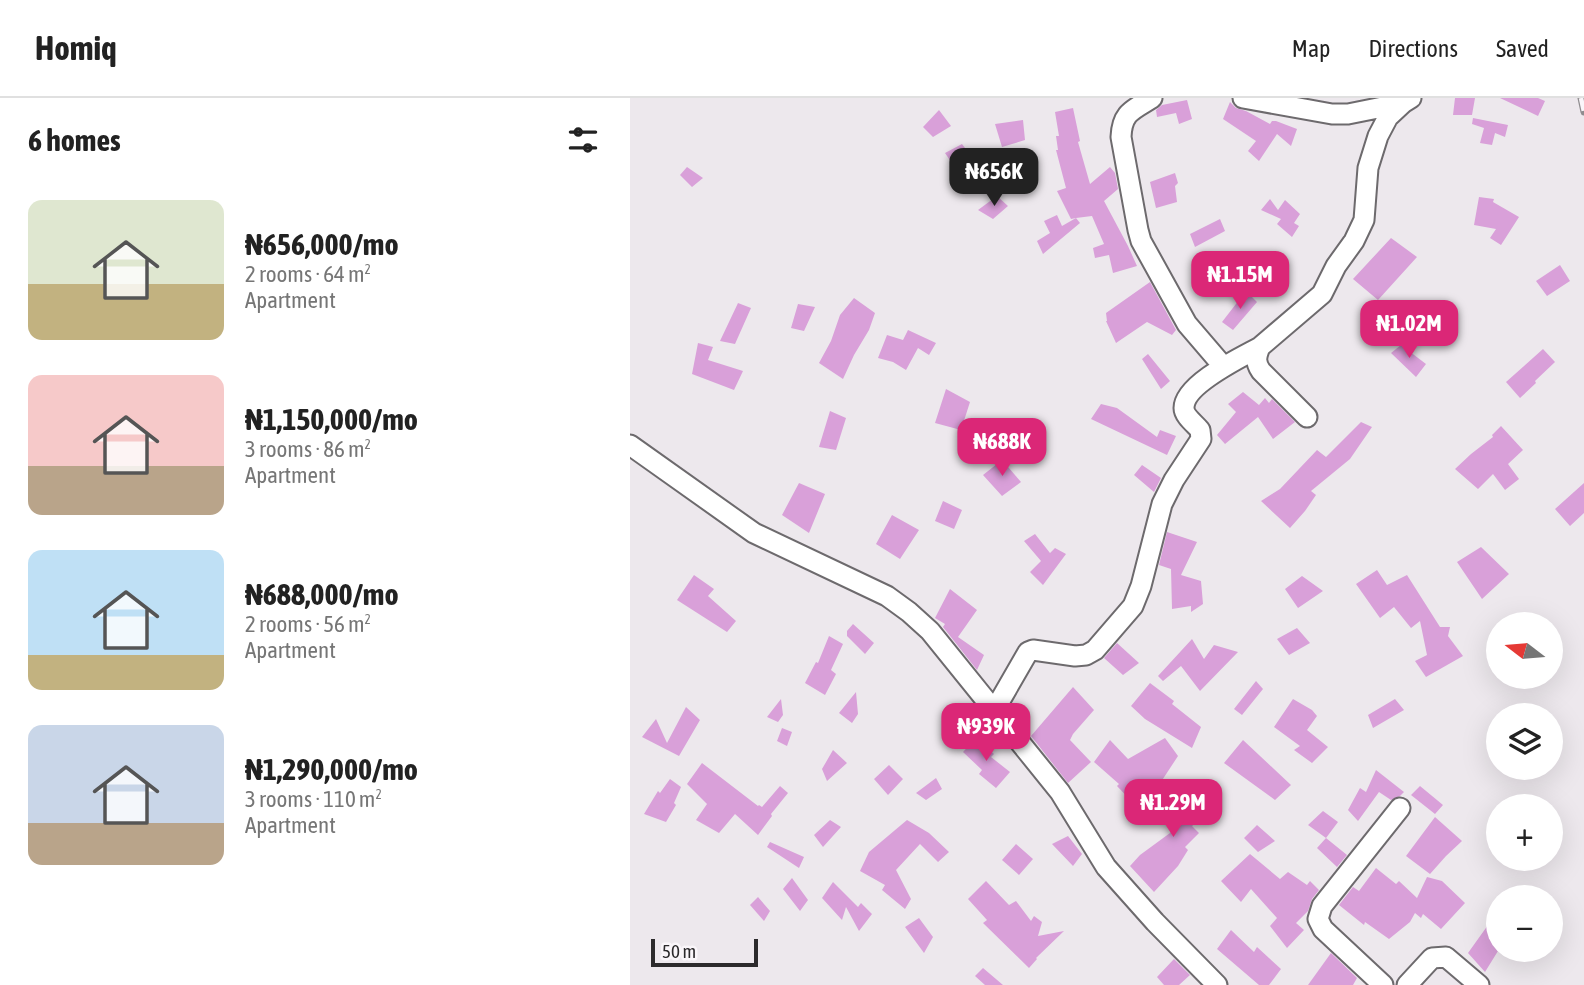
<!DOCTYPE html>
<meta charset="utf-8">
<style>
:root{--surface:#fff;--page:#f2f2f2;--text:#222;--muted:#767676;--line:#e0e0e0;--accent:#db2777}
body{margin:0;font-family:"Asap Condensed",sans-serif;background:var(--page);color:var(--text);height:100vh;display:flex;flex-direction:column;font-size:26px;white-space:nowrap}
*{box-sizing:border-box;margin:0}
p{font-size:23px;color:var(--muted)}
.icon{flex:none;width:38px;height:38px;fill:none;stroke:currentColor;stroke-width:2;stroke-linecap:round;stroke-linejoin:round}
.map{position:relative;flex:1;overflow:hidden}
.panel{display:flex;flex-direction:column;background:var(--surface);width:630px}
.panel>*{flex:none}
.needle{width:46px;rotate:286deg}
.controls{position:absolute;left:856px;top:514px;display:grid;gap:14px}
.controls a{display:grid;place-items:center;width:77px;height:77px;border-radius:50%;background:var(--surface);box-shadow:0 7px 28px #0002;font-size:35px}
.scale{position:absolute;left:21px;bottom:18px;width:107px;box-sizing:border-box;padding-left:7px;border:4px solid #2c2a2c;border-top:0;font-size:19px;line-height:24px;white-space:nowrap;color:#2c2a2c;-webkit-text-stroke:5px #faf6fa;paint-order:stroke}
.price{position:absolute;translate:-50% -60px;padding:0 16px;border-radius:14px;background:var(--accent);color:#fff;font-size:23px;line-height:46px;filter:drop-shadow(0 2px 4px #0008)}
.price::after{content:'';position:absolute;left:50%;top:42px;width:21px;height:16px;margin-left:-10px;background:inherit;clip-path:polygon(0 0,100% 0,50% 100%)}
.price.on{background:#222;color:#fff}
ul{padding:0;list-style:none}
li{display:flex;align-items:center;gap:21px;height:175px;padding:0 28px}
li span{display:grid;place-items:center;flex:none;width:196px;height:140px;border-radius:14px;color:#555}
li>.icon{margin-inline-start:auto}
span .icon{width:84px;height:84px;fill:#fffc;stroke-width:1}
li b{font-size:30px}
h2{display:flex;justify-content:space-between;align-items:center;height:84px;padding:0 28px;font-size:30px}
header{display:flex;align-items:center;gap:42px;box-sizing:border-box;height:98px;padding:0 35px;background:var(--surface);border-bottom:2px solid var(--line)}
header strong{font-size:33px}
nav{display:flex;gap:38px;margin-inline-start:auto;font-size:24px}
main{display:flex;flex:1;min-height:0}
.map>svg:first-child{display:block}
</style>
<header>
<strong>Homiq</strong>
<nav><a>Map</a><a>Directions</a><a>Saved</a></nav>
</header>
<main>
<section class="panel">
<h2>6 homes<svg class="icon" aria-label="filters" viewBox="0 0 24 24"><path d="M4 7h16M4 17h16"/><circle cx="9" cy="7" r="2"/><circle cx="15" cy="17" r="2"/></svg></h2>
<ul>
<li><span style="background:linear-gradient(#dfe7d0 60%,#c2b280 0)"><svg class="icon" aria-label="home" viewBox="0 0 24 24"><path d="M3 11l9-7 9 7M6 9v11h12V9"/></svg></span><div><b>₦656,000/mo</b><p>2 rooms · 64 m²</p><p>Apartment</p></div></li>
<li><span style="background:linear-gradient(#f6c9c9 65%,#b9a48a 0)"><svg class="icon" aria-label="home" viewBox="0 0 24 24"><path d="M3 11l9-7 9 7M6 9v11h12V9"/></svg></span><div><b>₦1,150,000/mo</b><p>3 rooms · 86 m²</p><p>Apartment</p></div></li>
<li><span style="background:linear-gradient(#bfe0f5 75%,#c2b280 0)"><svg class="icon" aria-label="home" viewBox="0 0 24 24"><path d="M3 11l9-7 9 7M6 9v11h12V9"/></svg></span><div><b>₦688,000/mo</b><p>2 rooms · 56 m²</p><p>Apartment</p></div></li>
<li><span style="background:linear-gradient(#c9d6e8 70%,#b9a48a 0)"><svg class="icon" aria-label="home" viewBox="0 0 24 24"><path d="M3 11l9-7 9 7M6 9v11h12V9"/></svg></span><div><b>₦1,290,000/mo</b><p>3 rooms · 110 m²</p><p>Apartment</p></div></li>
</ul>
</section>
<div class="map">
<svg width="954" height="887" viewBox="0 0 954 887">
<rect width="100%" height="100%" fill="#ede8ed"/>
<!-- building -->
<path fill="#d9a0d9" d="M825,0H845L842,17H823Z
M870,0H908L915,3L908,18Z
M557,2L562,21L549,26L546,15L527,19L526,12L532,7Z
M600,4L606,10L616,13L640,26L642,23H646L667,31L661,48L647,36L629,63L618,53L626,43L593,21Z
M443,10L450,43L448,44L460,86L480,69L485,75L488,91L474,103L498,148L507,168L483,175L479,157L465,160L463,150L474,146L462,118L446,120L450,125L413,156L407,143L420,135L414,123L427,117L432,128L446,120L441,121L427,93L436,90L426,52H428L426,38H429L425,14Z
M309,12L321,28L303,39L293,29Z
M843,20L878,27L875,39L865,35L862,47L850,45L854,30L842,26Z
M393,22L395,42L372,49L365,26Z
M332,46L348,67L332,80L315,55Z
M57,69L73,80L62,89L50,77Z
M545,75L548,85L545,88L547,104L526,110L520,84Z
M367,98L378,108L363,121L348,112Z
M849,99L864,101L863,104L889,119L871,147L860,140L866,131L844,127Z
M640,101L648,112L655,102L670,116L664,125L669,128L662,139L647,126L651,121L631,112Z
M590,121L595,133L565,149L560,136Z
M761,140L787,159L748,202L723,181Z
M930,167L940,183L917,198L906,183Z
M520,184L546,232L542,237L517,224L486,245L476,223H477L476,215Z
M616,193L627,204L603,232L592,224Z
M224,200L245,215L239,232L224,257L213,281L189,265L201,243L210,217Z
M108,205L121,210L105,246L90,243Z
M168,206L185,209L174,233L161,230Z
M278,232L306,245L299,257L288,250L276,272L263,264L248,260L257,237L273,242Z
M68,245L83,249L78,262L113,273L104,292L62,276Z
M771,247L796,266L786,279L761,255Z
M913,251L925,264L905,283L906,285L890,300L876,284Z
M518,256L540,283L531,291L512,261Z
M316,291L340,304L331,332L305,325Z
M613,294L629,307L635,300L639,305L642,301L665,324L643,341L628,319L595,346L587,337L606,314L598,306Z
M471,306L487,310L527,339L530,332L546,338L537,357L461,321Z
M200,313L216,320L206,352L189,349Z
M731,324L742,329L720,361L681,393L686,397L675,413L660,430L631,403L650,391L687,352L696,359Z
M871,328L893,352L878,366L889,381L875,392L863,376L848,391L825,371L841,356L863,339L862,337Z
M372,362L391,384L372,398L353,377Z
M512,367L531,380L524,394L504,377Z
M169,385L195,396L179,435L152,417Z
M954,385V415L940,428L925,411Z
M313,403L332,412L324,431L305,423Z
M262,417L289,432L270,461L246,446Z
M537,434L567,444L551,477L571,483L573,506L561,514V508L542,511L541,471L529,467Z
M405,436L420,455L425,450L436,456L413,487L400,474L411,463L394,443Z
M851,449L879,476L852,501L827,464Z
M747,472L757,487L777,477L810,529H820L818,538L833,558L796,579L785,563L797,557L790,523L781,530L764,509L750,520L726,486Z
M64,477L84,491L78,498L106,523L97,534L47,502Z
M672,478L693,493L668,510L655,491Z
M320,491L347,512L328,539L354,557L347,572L313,529L315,526L305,520Z
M223,526L244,545L235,556L217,538V533Z
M667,530L680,545L659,557L647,541Z
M199,538L213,546L201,572L206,576L195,597L175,585L186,564L188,565Z
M562,541L574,561L584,547L608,554L570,593L551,568L533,583L528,578Z
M487,545L509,565L493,577L474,560Z
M626,583L633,591L612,617L604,611Z
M520,585L544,603L542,606L571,629L562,650L515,621L501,608Z
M443,589L464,612L443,636L440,642L461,664L438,685L401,638Z
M226,594L228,616L222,625L209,615Z
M151,601L153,617L148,624L137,619Z
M663,601L682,612L687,618L677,632L698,649L682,665L664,652L670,648L644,629Z
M765,601L774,612L743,630L738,617Z
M56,609L70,622L49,658L12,639L26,621L37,645Z
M152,630L162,634L157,648L147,643Z
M346,640L364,656L361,659L380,674L366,690L349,676L352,672L333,654Z
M535,640L548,658L527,690L525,688L505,707L487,688L489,686L464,664L480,642L498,661Z
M613,642L661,687L645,702L594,665Z
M203,652L217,665L197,683L192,671Z
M72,665L128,708L129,707L132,709L150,688L158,695L141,716L142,718L128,737L105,716L89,735L66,722L77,706L57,686Z
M259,667L273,681L258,697L244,681Z
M746,672L774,694L770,698L761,702L749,694L728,723L718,712L730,690L736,694Z
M306,680L312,691L296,702L286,695Z
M40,681L51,689L44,705L46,707L36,724L14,716L28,693L30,695Z
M564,682L583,710L562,728L569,735L555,749L558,752L548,768L524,794L500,768L510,757L540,735L554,716L540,703Z
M790,688L813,707L805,716L781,697Z
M693,713L708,724L696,740L678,727Z
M805,719L832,743L816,758L800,776L776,758Z
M200,722L211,729L193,749L184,737Z
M277,722L299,735L319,754L308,764L290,746L266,772L281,801L275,811L252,792L255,787L230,773L239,754Z
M627,727L645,743L628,754L614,740Z
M438,738L452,756L443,768L422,746Z
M696,740L717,757L707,769L687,750Z
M140,744L174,759L169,770L137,749Z
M386,746L403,761L389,777L372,762Z
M620,756L650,781L658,774L677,787L680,783L689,792L682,801L678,813L666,825L674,832L657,850L640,828L647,820L621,791L611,804L591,783Z
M746,770L766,786L769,783L787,800L797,779L812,783L835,805L811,831L793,816L791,820L785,815L780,824L759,841L735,824L734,827L709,807L723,789L729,793Z
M162,780L178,802L170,813L153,791Z
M356,783L379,807L386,803L401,823L404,818L412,824L408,838L434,833L406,860L407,861L399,870L353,825L357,822L338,801Z
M203,784L228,809L231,805L242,816L229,833L216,809L212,822L192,800Z
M128,799L140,813L134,823L120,807Z
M289,820L303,839L294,855L275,829Z
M858,827L868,835V853L855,874L838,855Z
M601,832L624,854L627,849L651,871L639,887H629L587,851Z
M701,855L727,880L723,887H678Z
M544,861L560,877L549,887H534L527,879Z
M353,870L373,887H355L345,878Z"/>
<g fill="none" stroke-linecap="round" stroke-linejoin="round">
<!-- minor casing -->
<g stroke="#6d6a6d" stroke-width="23">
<path id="minor" d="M522,0C503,12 492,14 491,39L508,132L511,143L557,226L593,268
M613,0L702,16H718L773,5
M677,319L631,273C625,264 626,259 630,249L692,196L706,168L724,143L734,122L738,70L748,38L758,19L773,5L781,0
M0,347L124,435L257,498L279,514L300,533L430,694L476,769L525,824L587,887
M364,613L398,554L403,552L445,558L456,557L465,552L503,508L511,488L532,406L544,382L571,341L570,332C565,326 554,318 554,310C554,286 612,259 630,249
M753,887L693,831L688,821L692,808L770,710
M777,887L802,860L816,859L849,887"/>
</g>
<!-- minor -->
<use href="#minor" stroke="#fff" stroke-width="19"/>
<!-- rail casing -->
<g stroke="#8f8c8f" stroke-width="7">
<path id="rail" d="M951,0L954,14"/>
</g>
<!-- rail -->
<use href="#rail" stroke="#faf6fa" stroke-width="4.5" stroke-dasharray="13" stroke-linecap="butt"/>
</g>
</svg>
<div class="controls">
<a><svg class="needle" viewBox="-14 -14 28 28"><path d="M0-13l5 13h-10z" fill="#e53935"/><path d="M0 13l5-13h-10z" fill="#767676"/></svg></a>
<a><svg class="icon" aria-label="layers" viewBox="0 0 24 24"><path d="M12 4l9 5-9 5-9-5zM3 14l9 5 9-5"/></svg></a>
<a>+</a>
<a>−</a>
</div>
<div class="scale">50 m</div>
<b class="price on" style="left:364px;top:110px">₦656K</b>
<b class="price" style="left:610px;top:213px">₦1.15M</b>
<b class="price" style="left:779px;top:262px">₦1.02M</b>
<b class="price" style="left:372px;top:380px">₦688K</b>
<b class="price" style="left:356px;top:665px">₦939K</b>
<b class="price" style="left:543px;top:741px">₦1.29M</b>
</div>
</main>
